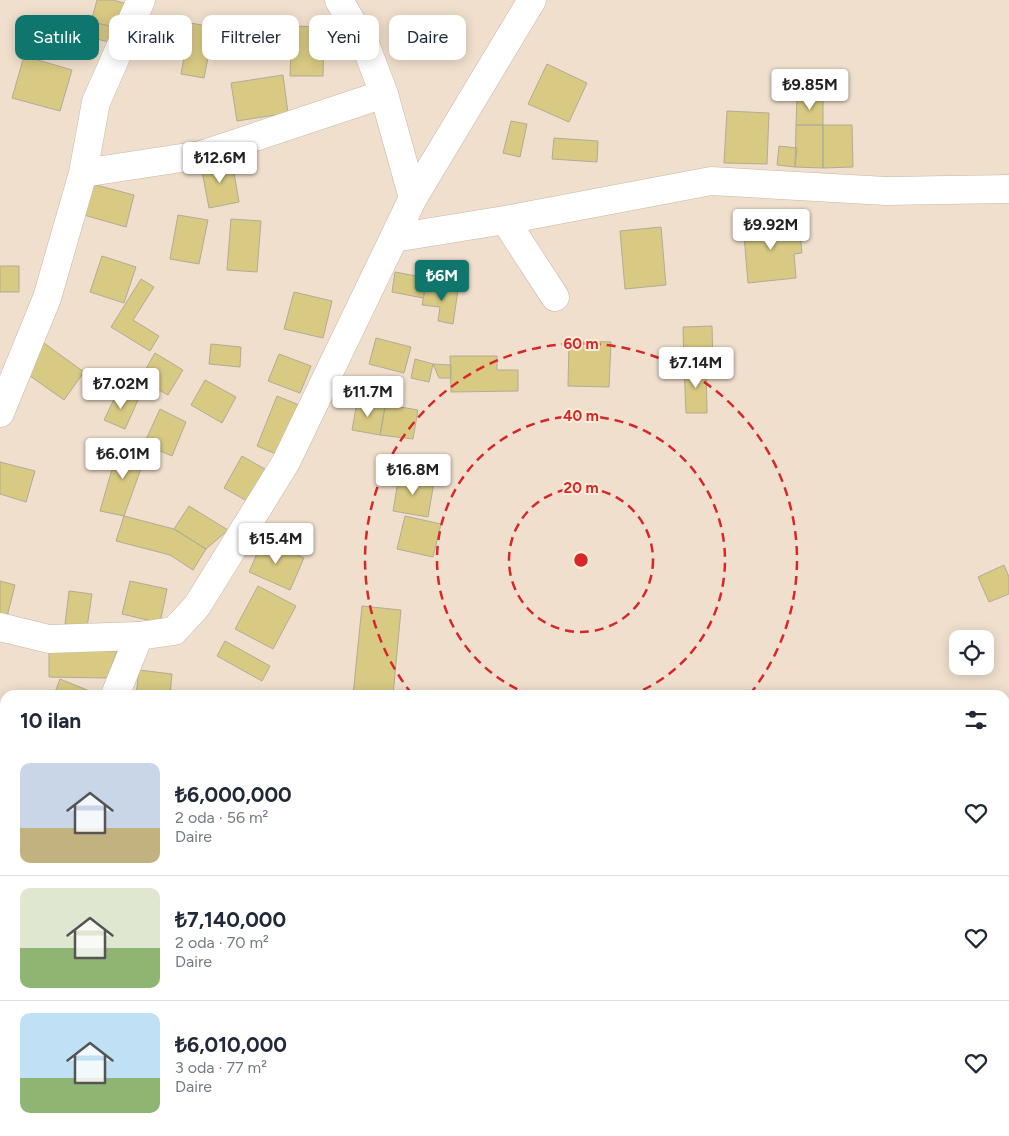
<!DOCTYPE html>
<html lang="tr">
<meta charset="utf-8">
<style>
:root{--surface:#fff;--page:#f6f6f7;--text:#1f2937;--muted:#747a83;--line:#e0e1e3;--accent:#0f766e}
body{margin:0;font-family:Figtree,sans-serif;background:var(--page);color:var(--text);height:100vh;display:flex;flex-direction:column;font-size:19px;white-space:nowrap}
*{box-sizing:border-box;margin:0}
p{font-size:16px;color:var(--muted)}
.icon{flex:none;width:28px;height:28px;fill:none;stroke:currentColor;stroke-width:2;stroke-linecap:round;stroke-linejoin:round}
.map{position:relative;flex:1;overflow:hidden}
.drawer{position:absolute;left:0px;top:690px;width:1010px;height:446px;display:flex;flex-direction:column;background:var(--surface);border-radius:15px 15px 0 0;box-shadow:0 2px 12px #0003}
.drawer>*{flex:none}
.top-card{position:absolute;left:15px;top:15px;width:500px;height:45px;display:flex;gap:10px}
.fabs{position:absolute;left:949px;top:630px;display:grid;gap:10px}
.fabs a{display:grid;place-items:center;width:45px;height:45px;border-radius:10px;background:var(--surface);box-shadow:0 2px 12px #0003;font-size:25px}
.price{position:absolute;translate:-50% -42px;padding:0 11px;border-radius:5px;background:#fff;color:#222;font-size:16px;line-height:32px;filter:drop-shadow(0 1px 2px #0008)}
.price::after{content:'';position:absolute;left:50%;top:30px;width:15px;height:11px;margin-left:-8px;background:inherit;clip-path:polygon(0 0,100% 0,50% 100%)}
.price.selected{background:var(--accent);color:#fff}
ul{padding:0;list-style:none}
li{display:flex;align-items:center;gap:15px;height:125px;padding:0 20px}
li+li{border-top:1px solid var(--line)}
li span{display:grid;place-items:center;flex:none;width:140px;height:100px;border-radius:10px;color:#555}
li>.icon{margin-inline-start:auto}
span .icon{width:60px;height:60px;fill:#fffc;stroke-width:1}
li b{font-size:21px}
h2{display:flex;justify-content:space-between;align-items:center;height:60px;padding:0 20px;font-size:21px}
.chip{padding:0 18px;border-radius:10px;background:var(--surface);box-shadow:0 2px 12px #0003;font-size:18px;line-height:45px}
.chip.selected{background:var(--accent);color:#fff}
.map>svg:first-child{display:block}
</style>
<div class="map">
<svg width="1009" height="1136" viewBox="0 0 1009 1136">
<rect width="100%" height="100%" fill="#f0dfcc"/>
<!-- building -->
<path fill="#d8c983" stroke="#b1ac96" d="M97,0H113L124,3L118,28L91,22Z
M168,19L190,23L184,57L162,53Z
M84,20L113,27L109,42L80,35Z
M190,23L214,27L204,78L181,74Z
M292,26L324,27L323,76H290Z
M24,56L72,70L60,111L12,98Z
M547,64L587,83L569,122L528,104Z
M283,75L288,113L237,121L231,83Z
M797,97L823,98V125H796Z
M727,111L769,113L767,164L724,163Z
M511,121L527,124L520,157L503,153Z
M796,125H823V168L795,167Z
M823,125H852L853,167L823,168Z
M554,138L598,141L597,162L552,159Z
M779,146L797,148L795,167L777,165Z
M232,161L239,202L209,208L201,166Z
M92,184L134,195L126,227L84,215Z
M178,215L208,220L199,264L170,259Z
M231,219L261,221L257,272L227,270Z
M789,219L791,235L800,234L802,253L794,254L796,278L748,283L743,224Z
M661,227L666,285L625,289L620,231Z
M102,256L136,267L124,303L90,292Z
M0,266H19V292H0Z
M395,272L427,278L423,298L392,292Z
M141,279L154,287L133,320L159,336L150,351L111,327Z
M426,286L458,290L453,324L438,321L440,307L422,305Z
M294,292L332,301L323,338L284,329Z
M712,326L713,364L684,365L683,327Z
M376,338L411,347L404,373L369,364Z
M569,341L611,342L609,387L568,386Z
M44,343L84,372L64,400L23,371Z
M211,344L241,347L240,367L209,364Z
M155,353L183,370L168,395L140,379Z
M279,354L311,366L300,393L268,381Z
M450,356H497V370H518V391L451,392Z
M415,359L433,364L429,382L411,378Z
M433,364L451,365V378H439Z
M706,364L707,413H686L684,365Z
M205,380L236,397L222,423L191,405Z
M118,391L138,400L125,429L104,420Z
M277,396L299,405L278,455L257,446Z
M357,402L385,407L380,435L352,430Z
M383,404L418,410L413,439L380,435L385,407Z
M160,409L186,422L172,456L144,444Z
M119,445L147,452L124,516L100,511Z
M242,456L270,472L252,504L224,488Z
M0,462L35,471L26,502L0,494Z
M399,476L434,482L428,517L393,511Z
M189,506L228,530L206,549L174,529Z
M124,516L174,529L206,549L193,570L170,555L116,541Z
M405,516L441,524L433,557L397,549Z
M263,540L304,558L290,590L249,572Z
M1004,565L1009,577V594L989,602L978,577Z
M0,581L15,585L7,617L0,615Z
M130,581L167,589L160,623L122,614Z
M258,586L296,606L273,649L235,629Z
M69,591L92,594L87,627L65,624Z
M362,606L401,610L393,695H353Z
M225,641L270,666L262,681L217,656Z
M49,649L117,651L107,678L49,677Z
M139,670L172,674L170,695H136Z
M60,679L97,694V695H54Z
M5,784V807L0,804V792Z
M0,1006L5,1009V1069L2,1073L0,1072Z"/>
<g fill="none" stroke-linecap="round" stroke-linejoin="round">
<!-- minor casing -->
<g stroke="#c8b6a5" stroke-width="29">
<path id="minor" d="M339,0L367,49L384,94L413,198
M83,173L201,155L384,94
M505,220L555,297
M394,238L505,220L711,181L886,191L1009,189
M0,413L47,298L83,173L96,102L141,0
M0,627L49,639L139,636L174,631L197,606L286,462L413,198L532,0
M115,695L139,636"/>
</g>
<!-- tertiary casing -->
<g stroke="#c8b6a5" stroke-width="29">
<path id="tertiary" d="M0,854L5,860
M177,1131L180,1136"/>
</g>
<!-- minor -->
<use href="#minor" stroke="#fff" stroke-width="28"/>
<!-- tertiary -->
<use href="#tertiary" stroke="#fff" stroke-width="28"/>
</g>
<!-- distance rings -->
<g fill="none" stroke="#d62828" stroke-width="2.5" stroke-dasharray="9 6">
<circle cx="581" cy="560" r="72"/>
<path d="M531 695A144 144 0 1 1 631 695"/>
<path d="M412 694A216 216 0 1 1 750 694"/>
</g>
<circle cx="581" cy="560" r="8" fill="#d62828" stroke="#feecd9" stroke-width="2.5"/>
<g font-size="15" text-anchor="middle" font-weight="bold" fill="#d62828" stroke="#feecd9" stroke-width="4" stroke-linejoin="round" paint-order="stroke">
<text x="581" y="349">60 m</text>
<text x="581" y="421">40 m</text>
<text x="581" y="493">20 m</text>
</g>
</svg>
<div class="fabs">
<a><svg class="icon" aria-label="locate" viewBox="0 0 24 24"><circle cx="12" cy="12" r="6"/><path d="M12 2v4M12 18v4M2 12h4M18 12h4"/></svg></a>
</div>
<b class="price" style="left:810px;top:111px">₺9.85M</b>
<b class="price" style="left:220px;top:184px">₺12.6M</b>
<b class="price" style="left:771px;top:251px">₺9.92M</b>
<b class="price selected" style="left:442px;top:302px">₺6M</b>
<b class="price" style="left:696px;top:389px">₺7.14M</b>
<b class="price" style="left:121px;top:410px">₺7.02M</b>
<b class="price" style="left:368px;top:418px">₺11.7M</b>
<b class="price" style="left:123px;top:480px">₺6.01M</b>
<b class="price" style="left:413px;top:496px">₺16.8M</b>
<b class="price" style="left:276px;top:565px">₺15.4M</b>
<div class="top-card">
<a class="chip selected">Satılık</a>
<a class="chip">Kiralık</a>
<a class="chip">Filtreler</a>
<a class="chip">Yeni</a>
<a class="chip">Daire</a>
</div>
<section class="drawer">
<h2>10 ilan<svg class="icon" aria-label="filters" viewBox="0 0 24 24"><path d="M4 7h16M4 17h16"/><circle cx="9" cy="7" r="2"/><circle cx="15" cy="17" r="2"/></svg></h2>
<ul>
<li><span style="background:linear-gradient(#c9d6e8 65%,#c2b280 0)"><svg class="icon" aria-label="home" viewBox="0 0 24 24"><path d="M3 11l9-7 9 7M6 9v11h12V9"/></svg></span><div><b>₺6,000,000</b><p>2 oda · 56 m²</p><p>Daire</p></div><svg class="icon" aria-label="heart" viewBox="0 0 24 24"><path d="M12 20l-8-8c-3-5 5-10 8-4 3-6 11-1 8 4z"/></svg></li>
<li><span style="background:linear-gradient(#dfe7d0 60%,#8fb573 0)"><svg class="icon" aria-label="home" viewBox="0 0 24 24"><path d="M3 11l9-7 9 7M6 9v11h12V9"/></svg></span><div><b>₺7,140,000</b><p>2 oda · 70 m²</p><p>Daire</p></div><svg class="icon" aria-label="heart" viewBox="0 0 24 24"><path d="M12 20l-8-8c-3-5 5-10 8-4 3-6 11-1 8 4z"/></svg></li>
<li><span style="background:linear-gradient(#bfe0f5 65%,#8fb573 0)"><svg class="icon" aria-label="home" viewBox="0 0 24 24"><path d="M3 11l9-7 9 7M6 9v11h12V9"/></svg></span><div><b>₺6,010,000</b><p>3 oda · 77 m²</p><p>Daire</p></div><svg class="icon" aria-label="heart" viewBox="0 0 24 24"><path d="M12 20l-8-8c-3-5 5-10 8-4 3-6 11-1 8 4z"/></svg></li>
</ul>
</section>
</div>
